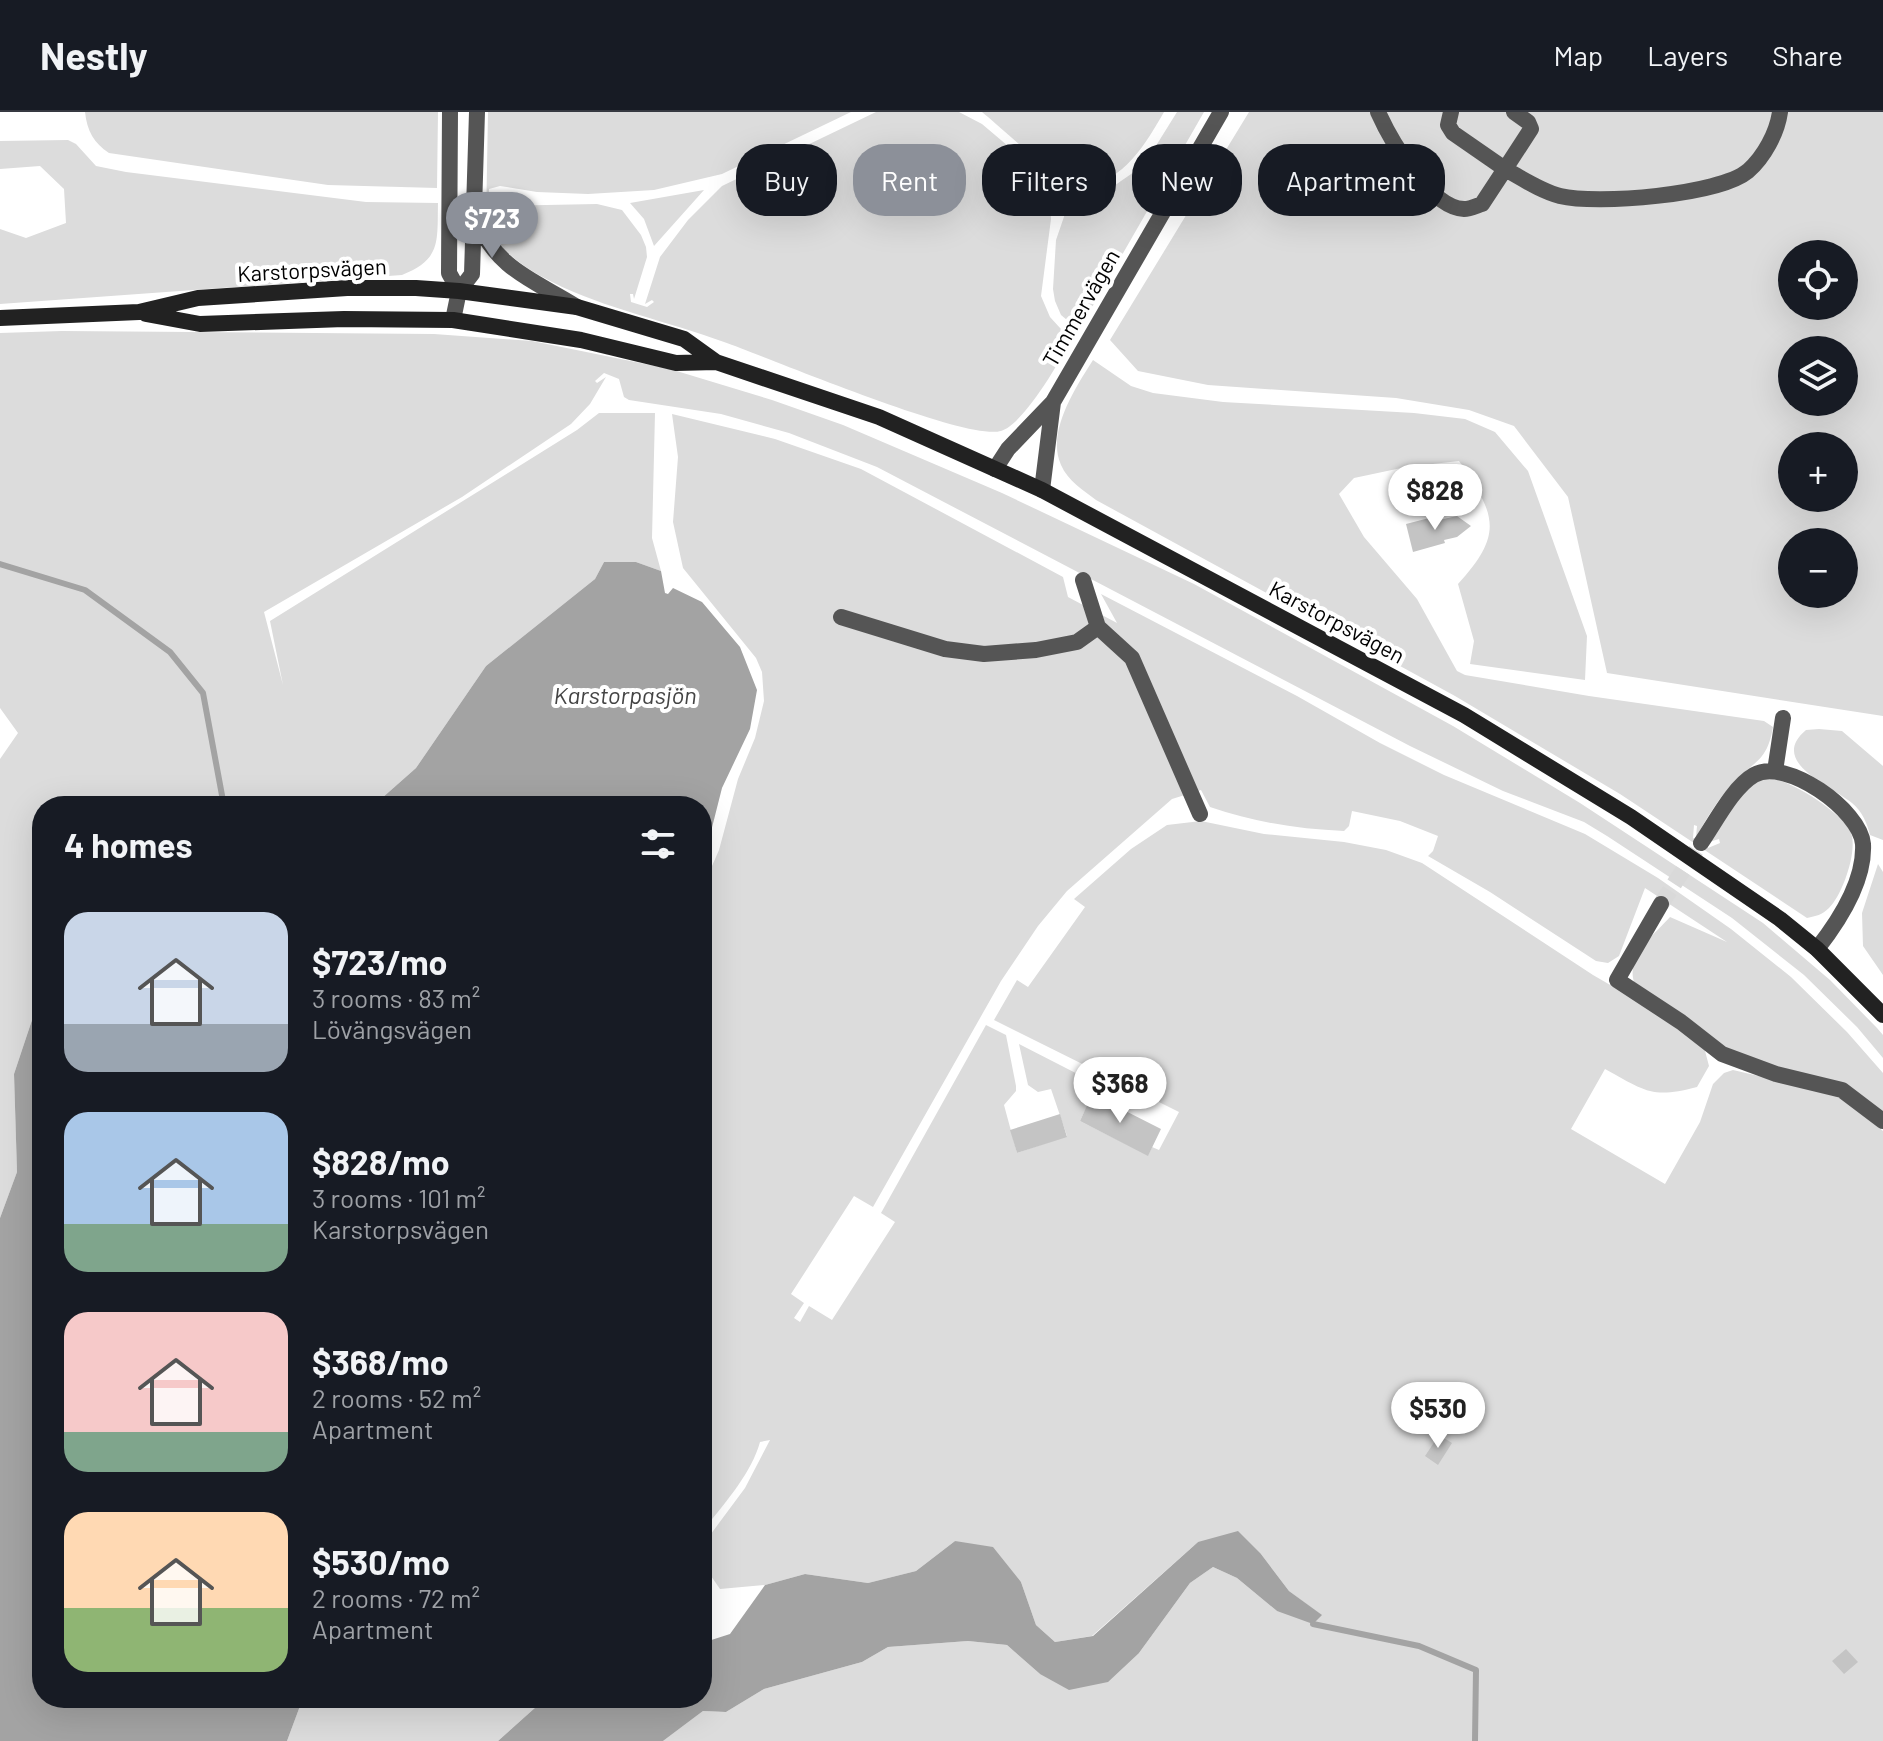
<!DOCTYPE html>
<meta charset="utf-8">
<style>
:root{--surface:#171b24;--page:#20242c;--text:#f1f3f6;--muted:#9ea1a6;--line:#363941;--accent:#8c9099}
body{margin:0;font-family:Barlow,sans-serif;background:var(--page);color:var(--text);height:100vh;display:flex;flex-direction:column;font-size:30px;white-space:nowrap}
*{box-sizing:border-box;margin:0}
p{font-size:26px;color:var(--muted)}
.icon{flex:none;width:44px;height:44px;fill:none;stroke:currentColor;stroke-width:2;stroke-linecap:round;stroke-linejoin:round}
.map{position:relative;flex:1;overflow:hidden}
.details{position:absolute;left:32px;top:684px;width:680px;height:912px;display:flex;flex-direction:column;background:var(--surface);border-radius:32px;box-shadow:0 8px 32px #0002}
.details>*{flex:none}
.guide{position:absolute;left:736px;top:32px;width:760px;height:72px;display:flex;gap:16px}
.buttons{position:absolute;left:1778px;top:128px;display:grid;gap:16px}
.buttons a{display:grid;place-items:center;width:80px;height:80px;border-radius:50%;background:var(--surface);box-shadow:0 8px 32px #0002;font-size:40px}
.price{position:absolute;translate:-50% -68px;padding:0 18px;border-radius:28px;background:#fff;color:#222;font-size:26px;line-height:52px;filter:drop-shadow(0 2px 4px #0008)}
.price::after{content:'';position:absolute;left:50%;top:48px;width:24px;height:18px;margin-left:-12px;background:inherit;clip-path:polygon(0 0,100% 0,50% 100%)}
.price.current{background:var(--accent);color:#fff}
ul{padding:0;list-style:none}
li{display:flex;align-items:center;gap:24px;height:200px;padding:0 32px}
li span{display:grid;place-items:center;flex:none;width:224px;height:160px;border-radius:24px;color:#555}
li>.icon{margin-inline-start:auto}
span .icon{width:96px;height:96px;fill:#fffc;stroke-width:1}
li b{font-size:34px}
h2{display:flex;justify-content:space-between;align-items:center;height:96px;padding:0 32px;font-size:34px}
.chip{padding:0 28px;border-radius:32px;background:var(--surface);box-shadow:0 8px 32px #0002;font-size:28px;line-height:72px}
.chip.current{background:var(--accent);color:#fff}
header{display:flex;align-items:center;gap:48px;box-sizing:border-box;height:112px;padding:0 40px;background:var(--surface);border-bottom:2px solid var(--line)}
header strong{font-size:38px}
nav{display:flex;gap:44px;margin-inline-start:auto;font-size:28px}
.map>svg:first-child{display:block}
</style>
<header>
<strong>Nestly</strong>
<nav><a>Map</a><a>Layers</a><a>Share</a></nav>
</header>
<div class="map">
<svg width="1883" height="1629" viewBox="0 0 1883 1629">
<rect width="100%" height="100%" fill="#fff"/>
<!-- green -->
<path fill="#dcdcdc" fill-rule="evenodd" d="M85,0H438L437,76L328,73L109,41C94,31 87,19 85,0Z
M488,0H851L722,62L654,78L588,82L537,80L500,74L489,77V91L499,94L597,92L622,98L641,123L646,135L647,145L634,187L633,182H630L631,190L647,195L654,190L652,188L645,192L660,145L688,108L722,74L876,0H959L982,12L1040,61L1049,81L1051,107L1041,184L1050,205L1071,228C1060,249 1024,312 1001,319C965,329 770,246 724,230C667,209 606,197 552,170C523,155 499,139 486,110Z
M982,0H1164C1145,33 1117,82 1071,70C1055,66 998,13 982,0Z
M1177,0H1204L1079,218L1061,203L1055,189L1053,177L1056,128L1066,99L1083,83L1111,76L1144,53Z
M1249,0H1883V604L1607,561L1568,385L1514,314L1469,298L1396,286L1208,273L1138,259L1110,228ZM1792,142H1844V194H1792ZM1792,238H1844V290H1792ZM1792,334H1844V386H1792ZM1792,430H1844V482H1792Z
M68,28L76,32L96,54L126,60L366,90L438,91C437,129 442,147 402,163L0,192V117L26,126L66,111L64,77L40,54L0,57V29Z
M704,78L654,134L644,107L630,91Z
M62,219L434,222L532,229L670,257L772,288L843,313L1002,381L1194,472L1453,614L1580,691L1763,811L1830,868L1877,916L1883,923V946L1857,915L1804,863L1732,806L1607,724L1584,710L1503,679L1410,634L877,355L789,321L721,302L629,288L624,285L619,267L604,261L595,269L597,271L606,265L590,292L571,312L462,385L264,500L283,573L270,509L577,318L599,301H655L652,426L661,459L636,450H604L595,467L486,554L416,656L373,694H42V878L14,962L17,1060L0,1106V647L18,621L0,596V221Z
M1093,248L1131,274L1153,281L1223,290L1414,301L1465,307L1495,320L1528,359L1587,524L1585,568L1470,552L1474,529L1458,472C1505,421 1495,402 1459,349L1406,355L1354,366L1339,382L1364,425L1417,487L1457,559L1465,563L1589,584L1764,609L1773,615C1767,650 1755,648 1733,671C1718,687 1707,706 1696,725L1697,714L1694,713L1693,726L1708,736L1720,731L1719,727L1709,730C1720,714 1742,675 1759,667C1779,658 1845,702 1851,721C1858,739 1842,784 1829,796C1822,803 1816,804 1807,806L1620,682L1455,584L1096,388C1083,378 1068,369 1061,353C1046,320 1076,275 1093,248Z
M672,302L775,327L861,357L1063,465L1068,485L1117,511L1101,482L1297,584L1380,631L1444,663L1585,722L1658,766L1731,817L1791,865L1847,920L1883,961V1002L1799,964L1735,943L1635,873C1624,845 1653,824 1670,805L1727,830L1645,776L1619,844L1608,851L1596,849L1490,780L1428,744L1433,739L1438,724L1400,709L1352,699L1349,714L1344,719C1297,717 1254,710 1210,695L1201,678L1172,687L1067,779L1038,814L1001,869L873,1095L854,1084L791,1182L804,1191L794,1206L800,1210L809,1194L832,1208L895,1110L881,1101L986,913L1006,923L1016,974V979L1004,993L1017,1041L1067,1024L1051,977L1038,980L1028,973L1019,932L1101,974L1095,984L1092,983L1080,1009L1148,1043L1152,1035L1159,1038L1179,1000L994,908L1017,868L1028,875L1085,795L1074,787L1131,737L1167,713L1201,709L1264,722L1344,730L1386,738L1422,751L1593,863L1669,907L1704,935L1709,954L1697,975C1652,987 1645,979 1605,957L1571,1017L1665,1072L1700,1010L1713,972L1724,961L1733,958L1836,982L1883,1019V1629H663L703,1599L726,1600L764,1577L862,1550L888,1535L968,1529L1007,1533L1040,1562L1139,1541L1190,1471L1213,1455L1237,1466L1277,1499L1321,1503L1289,1479L1261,1442L1198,1430L1092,1524L1055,1530L1036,1513L1021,1470L955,1429L916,1459L868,1471L805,1462L765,1473L720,1477L702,1451V1434L745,1376L770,1328L760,1330C751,1363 722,1394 702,1420V777L719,738L738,667L755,626L764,589L762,560L756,546L683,456L673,410L678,345Z
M1819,617L1842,619L1883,654V728L1870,723C1867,711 1862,699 1852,691C1830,673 1768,650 1806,618Z
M1878,752L1883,760V863L1863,834L1862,801Z
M307,1586H546L498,1629H287L300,1594Z"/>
<!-- water -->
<path fill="#a3a3a3" d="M604,450H636L661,459L665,481L668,482L673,476L702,490L740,535L757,578L750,617L722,676L702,755V694H373L416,656L486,554L595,467Z
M42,878V1586H307L300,1594L287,1629H0V1106L17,1060L14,962Z
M1238,1419L1261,1442L1289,1479L1322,1503L1313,1512L1277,1499L1237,1466L1213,1455L1190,1471L1139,1541L1108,1570L1069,1578L1040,1562L1007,1533L968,1529L888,1535L862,1550L764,1577L726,1600L703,1599L663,1629H498L546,1586H702V1531L730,1522L765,1473L805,1462L868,1471L916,1459L955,1429L993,1435L1021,1470L1036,1513L1055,1530L1093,1524L1198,1430Z"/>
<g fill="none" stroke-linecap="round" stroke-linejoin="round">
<!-- stream -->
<path stroke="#a3a3a3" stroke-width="6" d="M0,452L85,478L170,540L203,581L224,694
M1313,1512L1419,1534L1476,1558L1475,1629"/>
</g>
<!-- building -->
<path fill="#c4c4c4" d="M1437,404L1439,408L1457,404L1471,414L1457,425L1444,428L1445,431L1413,440L1406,412Z
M1092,982L1161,1017L1148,1044L1080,1009Z
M1060,1002L1067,1025L1017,1041L1010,1018Z
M1439,1323L1452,1331L1438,1353L1425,1344Z
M1846,1537L1858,1550L1844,1562L1832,1549Z"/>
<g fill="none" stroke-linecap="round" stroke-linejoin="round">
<!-- minor-tunnel -->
<path stroke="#d9d9d9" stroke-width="16" stroke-dasharray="16 8" stroke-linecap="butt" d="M1661,792L1701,731"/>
<!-- minor -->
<path stroke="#555" stroke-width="16" d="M450,0L449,161L459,179
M1378,0C1390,27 1430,96 1464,97C1470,97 1476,94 1482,92L1505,57C1523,67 1541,79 1560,84C1597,93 1719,83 1748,59C1764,45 1777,21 1780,0
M1451,0L1448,13L1453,21L1505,57L1531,17L1528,10L1514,0
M476,107C497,158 534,168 577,195
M453,208L459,179L472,162L477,0
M1083,468L1098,515L1132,546L1200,702
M841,505L945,537L984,542L1036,538L1077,530L1098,515
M1775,659L1783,606
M1701,731C1715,711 1733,675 1754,663C1786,645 1860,698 1863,732C1865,769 1839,809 1817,837
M1661,792L1617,868L1681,910L1722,942L1776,962L1842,978L1883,1009"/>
<!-- tertiary -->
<path stroke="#555" stroke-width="16" d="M995,357L1008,337L1053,290L1221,0
M1042,378L1053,290"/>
<!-- secondary -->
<path stroke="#222" stroke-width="16" d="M146,202L200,212L344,207L453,208L581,228L676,251L716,250
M0,206L139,200L198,186L347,176H416L459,179L577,195L684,227L716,250L879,305L1042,378L1464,603L1631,705L1780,807L1817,837L1883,903"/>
</g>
<g text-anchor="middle" stroke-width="8" stroke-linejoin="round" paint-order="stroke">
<!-- street labels -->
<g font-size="22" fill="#000" stroke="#fff">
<text transform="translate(312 158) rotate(-3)" y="8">Karstorpsvägen</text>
<text transform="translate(1081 196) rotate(-60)" y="8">Timmervägen</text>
<text transform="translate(1337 510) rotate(28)" y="8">Karstorpsvägen</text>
</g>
<!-- water labels -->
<g font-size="24" font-style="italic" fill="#444" stroke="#fff">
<text x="625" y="592">Karstorpasjön</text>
</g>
</g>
</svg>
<div class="buttons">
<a><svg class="icon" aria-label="locate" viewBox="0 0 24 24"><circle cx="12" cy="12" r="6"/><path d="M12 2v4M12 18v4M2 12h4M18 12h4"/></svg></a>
<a><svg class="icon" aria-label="layers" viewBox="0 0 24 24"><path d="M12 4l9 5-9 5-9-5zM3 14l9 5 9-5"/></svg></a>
<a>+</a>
<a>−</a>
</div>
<b class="price current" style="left:492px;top:148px">$723</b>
<b class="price" style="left:1435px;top:420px">$828</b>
<b class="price" style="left:1120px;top:1013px">$368</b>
<b class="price" style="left:1438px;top:1338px">$530</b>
<div class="guide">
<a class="chip">Buy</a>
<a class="chip current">Rent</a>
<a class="chip">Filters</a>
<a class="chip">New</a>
<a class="chip">Apartment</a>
</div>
<section class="details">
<h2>4 homes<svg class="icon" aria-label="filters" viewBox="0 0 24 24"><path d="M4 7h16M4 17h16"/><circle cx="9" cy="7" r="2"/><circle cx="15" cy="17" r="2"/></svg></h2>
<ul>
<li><span style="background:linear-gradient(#c9d6e8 70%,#9aa5b1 0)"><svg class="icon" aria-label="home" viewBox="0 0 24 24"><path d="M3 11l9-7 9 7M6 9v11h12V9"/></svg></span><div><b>$723/mo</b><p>3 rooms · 83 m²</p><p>Lövängsvägen</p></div></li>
<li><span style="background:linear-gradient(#a9c7e8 70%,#7fa58c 0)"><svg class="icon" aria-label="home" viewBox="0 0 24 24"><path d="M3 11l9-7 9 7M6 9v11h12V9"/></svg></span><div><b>$828/mo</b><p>3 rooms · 101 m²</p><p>Karstorpsvägen</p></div></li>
<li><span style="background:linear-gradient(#f6c9c9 75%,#7fa58c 0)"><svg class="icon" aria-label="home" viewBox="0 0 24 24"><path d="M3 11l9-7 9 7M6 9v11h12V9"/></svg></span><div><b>$368/mo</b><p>2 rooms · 52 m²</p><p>Apartment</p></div></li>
<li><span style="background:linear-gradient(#ffd9b3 60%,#8fb573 0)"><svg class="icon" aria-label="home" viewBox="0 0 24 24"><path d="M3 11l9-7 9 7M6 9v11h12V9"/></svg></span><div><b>$530/mo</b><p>2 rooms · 72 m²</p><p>Apartment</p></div></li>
</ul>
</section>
</div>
